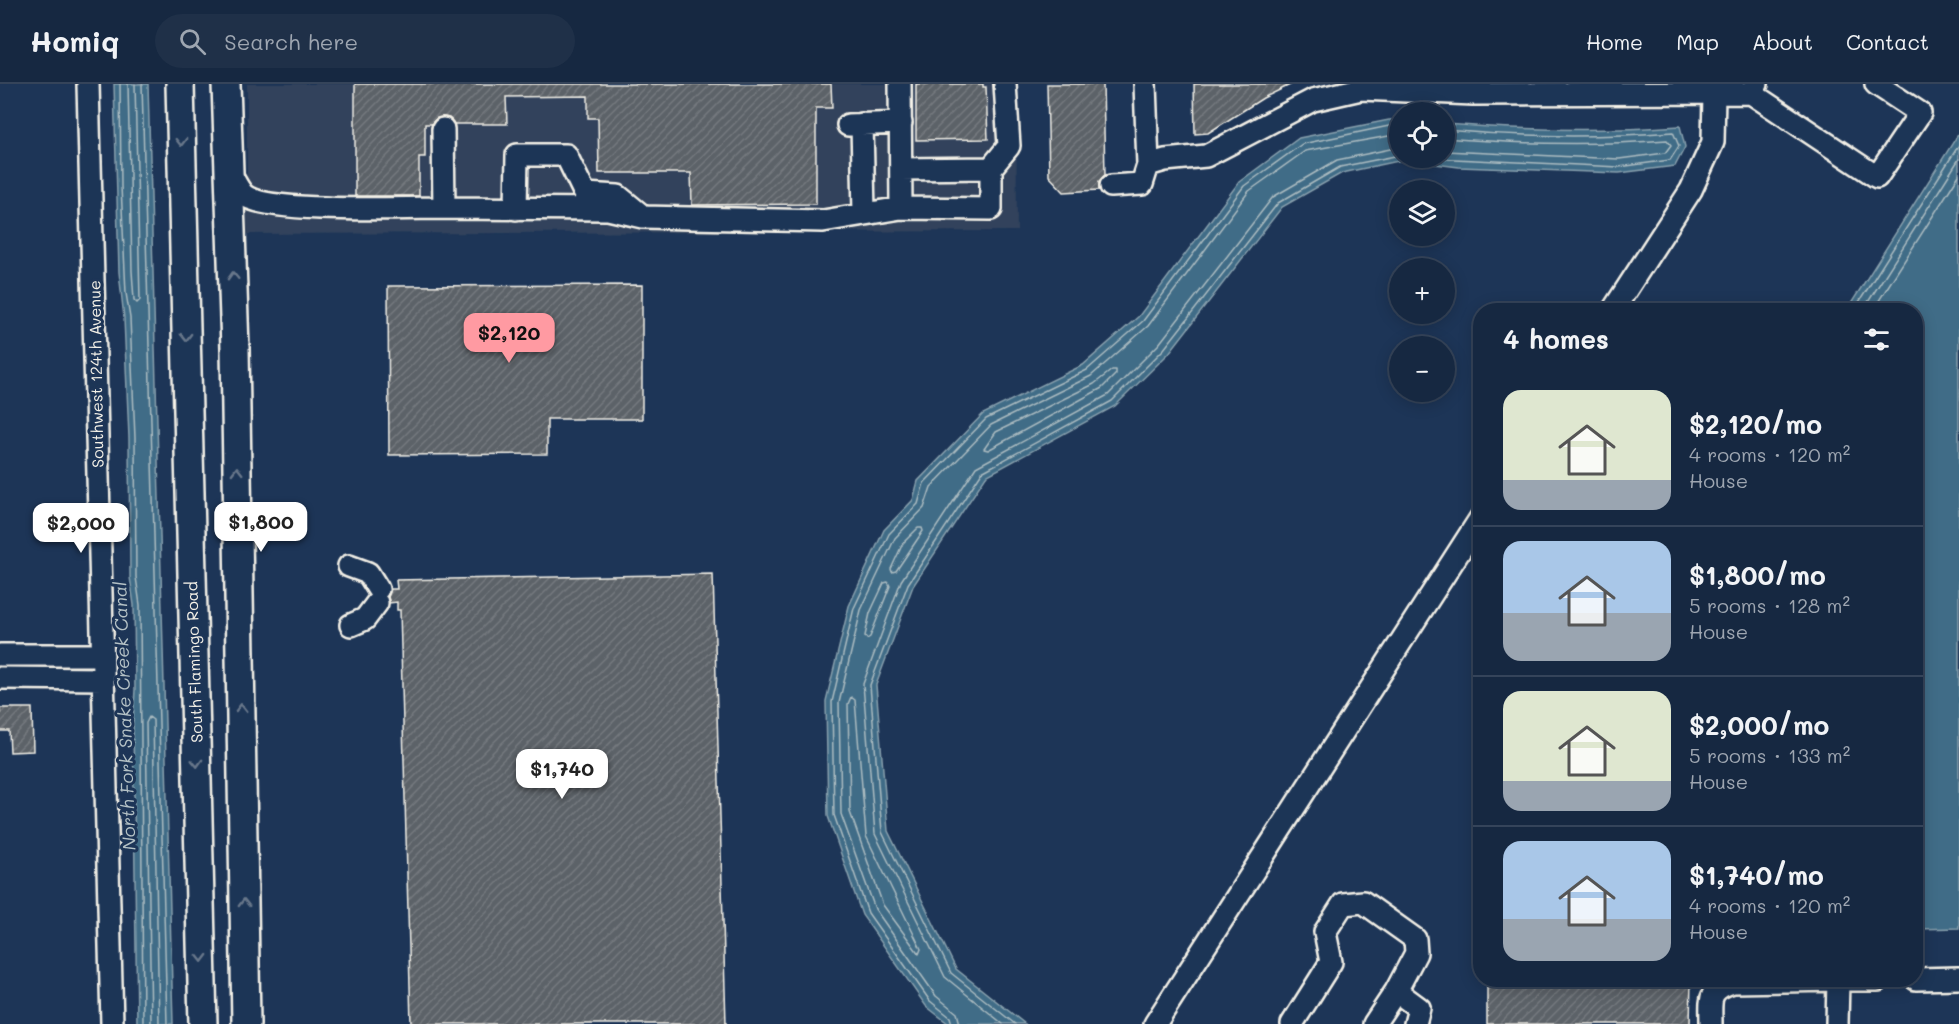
<!DOCTYPE html>
<meta charset="utf-8">
<style>
:root{--surface:#162841;--page:#1f3048;--text:#f1f3f6;--muted:#9ea6b1;--line:#35445a;--accent:#ff9aa2}
body{margin:0;font-family:Mali,sans-serif;background:var(--page);color:var(--text);height:100vh;display:flex;flex-direction:column;font-size:22px;white-space:nowrap}
*{box-sizing:border-box;margin:0}
p{font-size:20px;color:var(--muted)}
.icon{flex:none;width:33px;height:33px;fill:none;stroke:currentColor;stroke-width:2;stroke-linecap:round;stroke-linejoin:round}
.map{position:relative;flex:1;overflow:hidden}
.details{position:absolute;left:1473px;top:219px;width:450px;height:684px;display:flex;flex-direction:column;background:var(--surface);border-radius:24px;box-shadow:0 3px 15px #0003,0 0 0 2px var(--line)}
.details>*{flex:none}
.controls{position:absolute;left:1389px;top:18px;display:grid;gap:12px}
.controls a{display:grid;place-items:center;width:66px;height:66px;border-radius:50%;background:var(--surface);box-shadow:0 3px 15px #0003,0 0 0 2px var(--line);font-size:30px}
.price{position:absolute;translate:-50% -51px;padding:0 14px;border-radius:12px;background:#fff;color:#222;font-size:20px;line-height:39px;filter:drop-shadow(0 2px 3px #0008)}
.price::after{content:'';position:absolute;left:50%;top:36px;width:18px;height:14px;margin-left:-9px;background:inherit;clip-path:polygon(0 0,100% 0,50% 100%)}
.price.selected{background:var(--accent);color:#111}
ul{padding:0;list-style:none}
li{display:flex;align-items:center;gap:18px;height:150px;padding:0 30px}
li+li{border-top:2px solid var(--line)}
li span{display:grid;place-items:center;flex:none;width:168px;height:120px;border-radius:18px;color:#555}
li>.icon{margin-inline-start:auto}
span .icon{width:72px;height:72px;fill:#fffc;stroke-width:1}
li b{font-size:26px}
h2{display:flex;justify-content:space-between;align-items:center;height:72px;padding:0 30px;font-size:26px}
header{display:flex;align-items:center;gap:36px;box-sizing:border-box;height:84px;padding:0 30px;background:var(--surface);border-bottom:2px solid var(--line)}
header strong{font-size:28px}
nav{display:flex;gap:33px;margin-inline-start:auto;font-size:21px}
.search{width:420px;height:54px;background:var(--page);display:flex;align-items:center;gap:15px;box-sizing:border-box;padding:0 21px;border-radius:33px;color:var(--muted);font-size:22px}
.map>svg:first-child{display:block}
</style>
<header>
<strong>Homiq</strong>
<div class="search"><svg class="icon" aria-label="search" viewBox="0 0 24 24"><circle cx="10" cy="10" r="6"/><path d="M15 15l6 6"/></svg>Search here</div>
<nav><a>Home</a><a>Map</a><a>About</a><a>Contact</a></nav>
</header>
<div class="map">
<svg width="1959" height="940" viewBox="0 0 1959 940">
<defs>
<pattern id="building-hatch" width="6" height="6" patternUnits="userSpaceOnUse" patternTransform="scale(1.5)"><rect width="6" height="6" fill="#5c6268"/><path d="M-1 1l2-2M0 6l6-6M5 7l2-2" fill="none" stroke="#74797e"/></pattern>
</defs>
<rect width="100%" height="100%" fill="#1d3557"/>
<filter id="ink" filterUnits="userSpaceOnUse"><feTurbulence type="fractalNoise" baseFrequency=".0167" numOctaves="2"/><feDisplacementMap in="SourceGraphic" scale="12" xChannelSelector="R" yChannelSelector="G"/><feConvolveMatrix kernelMatrix="1 2 1 2 8 2 1 2 1" color-interpolation-filters="sRGB"/></filter>
<g filter="url(#ink)">
<!-- built -->
<path fill="#30425c" d="M247,0H1016L1017,147L247,150Z"/>
<!-- water -->
<path fill="#416c87" stroke="#89a1ae" stroke-width="1.5" d="M114,0H148L173,940H137L133,638L135,606L134,521L130,493L129,354L124,234L119,188Z
M1389,36H1399L1400,74H1444L1445,40C1523,46 1601,48 1680,42L1685,63L1675,82L1619,89L1459,83L1403,76L1342,89L1282,123L1169,269L1115,322L986,392L913,502L876,601L888,747L956,885L1025,940H949L926,922L862,831L828,732L826,617L849,522L884,446L913,416L918,397L983,330L1083,281L1139,232L1239,98L1299,54Z
M1959,49V844L1916,845V226H1847Z"/>
<g fill="none" stroke-linecap="round" stroke-linejoin="round">
<!-- shore -->
<path stroke="#acbcc1" stroke-width="1.5" d="M120,0L121,102L126,209L130,234L135,354L136,493L140,521L143,940
M128,0L132,187L134,216L137,219L140,216L135,0
M142,0L167,940
M1444,54C1519,60 1593,62 1667,56L1671,61L1665,69L1619,75L1444,67
M1433,74L1619,83L1670,76L1679,62L1673,48C1597,54 1521,53 1444,46
M1854,226L1959,61
M1863,226L1959,75
M1873,226L1959,91
M1112,286H1116V290L1102,304L988,366L984,365L996,348L1094,300Z
M918,444H922L923,447L896,487L892,488L891,485L903,459Z
M888,498L890,502L870,553L867,555L865,552L870,529L884,499Z
M851,613L855,616L866,752L921,865L919,870L883,821L850,728L848,620Z
M151,940L146,639L149,633L153,636L159,940
M952,940L950,933L930,917L868,829L834,731L832,618L854,524L889,450L918,420L924,399L986,335L1087,286L1143,237L1244,102L1302,60L1389,42H1400
M960,940L957,929L936,912L875,825L841,730L839,619L861,526L895,454L924,424L931,403L991,341L1091,292L1148,242L1249,107L1305,67L1400,50
M1003,940L945,893L875,750L863,600L901,497L976,383L1108,311L1159,260L1273,113L1337,76L1400,63
M1015,940L951,889L882,748L870,601L908,500L982,388L1112,317L1164,265L1278,119L1340,83L1400,71"/>
</g>
<!-- building -->
<path fill="url(#building-hatch)" stroke="#f4f1e8" stroke-width="1.5" d="M355,0H831L832,24H816V120L692,121L691,89H599L598,34H588V12L506,13L507,40H454L449,34H437L431,40H425V73H419V112H355Z
M916,0H983V3H986L988,55L916,56Z
M1047,0H1103L1105,91L1099,97V106L1064,108L1049,92Z
M1194,0H1292L1263,14L1208,49L1195,50Z
M642,201V335H547V370L389,371L388,202Z
M713,490L726,940H411L400,526H397V518L389,519L388,513L391,505H397L396,496Z
M0,624H32L33,667L10,668L9,647H0Z
M1487,896H1691L1690,940H1487Z"/>
<g fill="none" stroke-linecap="round" stroke-linejoin="round">
<!-- minor casing -->
<g stroke="#f4f1e8" stroke-width="26">
<path id="minor" d="M88,0L112,940
M900,0L901,124
M1751,9L1877,93L1920,29L1876,0
M862,40L864,129
M848,41L901,39
M1148,81L1165,76L1206,72L1313,16L1361,5L1473,10L1751,9L1757,0
M901,85L991,84
M229,88C234,95 238,106 244,111C266,130 409,124 444,124L443,45
M1111,102L1142,100L1148,81L1145,0
M444,124L608,125L643,133L823,137L901,124L991,125V84L1009,62L1005,0
M516,125L517,71H566L585,110L618,112L640,130
M1613,226L1691,106L1713,58L1714,10
M349,482L368,489L378,505
M351,541L365,535L377,519
M0,571H103
M0,594L103,595
M1916,895L1959,894
M1155,940L1480,435
M1292,940L1331,878L1325,848L1343,820L1363,818L1415,855L1416,869L1396,907L1419,924L1415,940
M1374,940L1396,907
M1711,940C1711,915 1707,906 1733,898L1838,896
M1837,940L1838,896H1878"/>
</g>
<!-- major casing -->
<g stroke="#f4f1e8" stroke-width="32">
<path id="major" d="M180,0L203,940
M226,0L235,264L246,940"/>
</g>
<!-- minor -->
<use href="#minor" stroke="#1d3557" stroke-width="21"/>
<!-- major -->
<use href="#major" stroke="#1d3557" stroke-width="27"/>
</g>
<!-- one-way arrows -->
<defs><path id="oneway-chevron" d="M-2-3.5L2.5 0L-2 3.5" fill="none" stroke-width="1.6" stroke-linecap="round" stroke-linejoin="round" transform="scale(1.5)"/></defs>
<g stroke="#68778a">
<use href="#oneway-chevron" transform="translate(181 58) rotate(89)"/>
<use href="#oneway-chevron" transform="translate(233 192) rotate(-92)"/>
<use href="#oneway-chevron" transform="translate(186 253) rotate(89)"/>
<use href="#oneway-chevron" transform="translate(237 387) rotate(-91)"/>
<use href="#oneway-chevron" transform="translate(241 624) rotate(-91)"/>
<use href="#oneway-chevron" transform="translate(197 679) rotate(88)"/>
<use href="#oneway-chevron" transform="translate(244 819) rotate(-91)"/>
<use href="#oneway-chevron" transform="translate(202 874) rotate(89)"/>
</g>
</g>
<g text-anchor="middle" stroke-width="6" stroke-linejoin="round" paint-order="stroke">
<!-- street labels -->
<g font-size="16" fill="#f4f1e8" stroke="#1d3557">
<text transform="translate(96 290) rotate(-91)" y="6">Southwest 124th Avenue</text>
<text transform="translate(194 578) rotate(-92)" y="6">South Flamingo Road</text>
</g>
<!-- water labels -->
<g font-size="18" font-style="italic" fill="#b5c2c6" stroke="#1d3557">
<text transform="translate(125 632) rotate(-92)" y="6">North Fork Snake Creek Canal</text>
</g>
</g>
</svg>
<div class="controls">
<a><svg class="icon" aria-label="locate" viewBox="0 0 24 24"><circle cx="12" cy="12" r="6"/><path d="M12 2v4M12 18v4M2 12h4M18 12h4"/></svg></a>
<a><svg class="icon" aria-label="layers" viewBox="0 0 24 24"><path d="M12 4l9 5-9 5-9-5zM3 14l9 5 9-5"/></svg></a>
<a>+</a>
<a>−</a>
</div>
<b class="price selected" style="left:509px;top:280px">$2,120</b>
<b class="price" style="left:261px;top:469px">$1,800</b>
<b class="price" style="left:81px;top:470px">$2,000</b>
<b class="price" style="left:562px;top:716px">$1,740</b>
<section class="details">
<h2>4 homes<svg class="icon" aria-label="filters" viewBox="0 0 24 24"><path d="M4 7h16M4 17h16"/><circle cx="9" cy="7" r="2"/><circle cx="15" cy="17" r="2"/></svg></h2>
<ul>
<li><span style="background:linear-gradient(#dfe7d0 75%,#9aa5b1 0)"><svg class="icon" aria-label="home" viewBox="0 0 24 24"><path d="M3 11l9-7 9 7M6 9v11h12V9"/></svg></span><div><b>$2,120/mo</b><p>4 rooms · 120 m²</p><p>House</p></div></li>
<li><span style="background:linear-gradient(#a9c7e8 60%,#9aa5b1 0)"><svg class="icon" aria-label="home" viewBox="0 0 24 24"><path d="M3 11l9-7 9 7M6 9v11h12V9"/></svg></span><div><b>$1,800/mo</b><p>5 rooms · 128 m²</p><p>House</p></div></li>
<li><span style="background:linear-gradient(#dfe7d0 75%,#9aa5b1 0)"><svg class="icon" aria-label="home" viewBox="0 0 24 24"><path d="M3 11l9-7 9 7M6 9v11h12V9"/></svg></span><div><b>$2,000/mo</b><p>5 rooms · 133 m²</p><p>House</p></div></li>
<li><span style="background:linear-gradient(#a9c7e8 65%,#9aa5b1 0)"><svg class="icon" aria-label="home" viewBox="0 0 24 24"><path d="M3 11l9-7 9 7M6 9v11h12V9"/></svg></span><div><b>$1,740/mo</b><p>4 rooms · 120 m²</p><p>House</p></div></li>
</ul>
</section>
</div>
